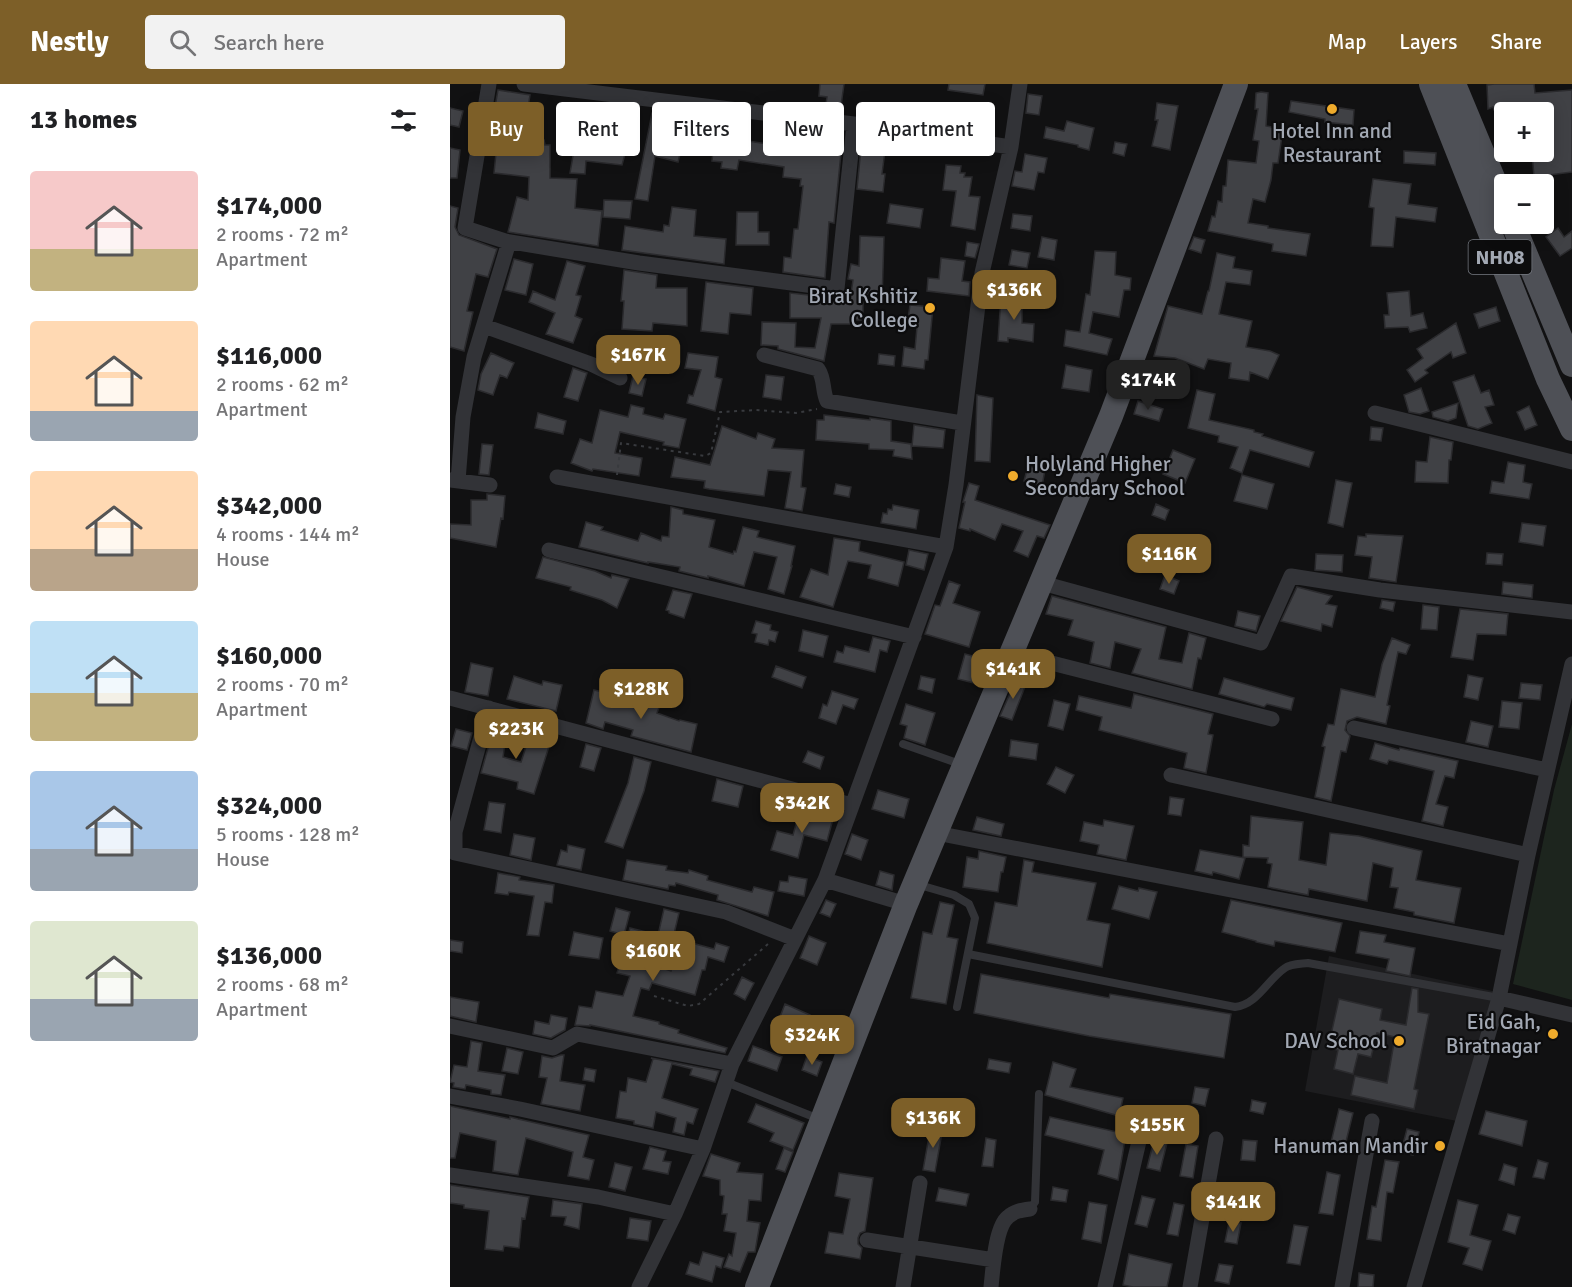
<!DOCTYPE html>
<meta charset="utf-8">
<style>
:root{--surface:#fff;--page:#f2f2f2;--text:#202124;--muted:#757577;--accent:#7d5f28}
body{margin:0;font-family:Signika,sans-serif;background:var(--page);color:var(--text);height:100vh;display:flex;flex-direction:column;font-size:22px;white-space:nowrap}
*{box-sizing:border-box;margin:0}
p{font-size:20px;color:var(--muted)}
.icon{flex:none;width:33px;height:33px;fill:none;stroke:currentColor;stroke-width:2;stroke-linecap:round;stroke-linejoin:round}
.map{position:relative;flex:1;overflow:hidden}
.details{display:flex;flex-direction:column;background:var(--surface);width:450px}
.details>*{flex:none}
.banner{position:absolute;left:18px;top:18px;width:570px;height:54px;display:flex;gap:12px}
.tools{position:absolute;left:1044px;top:18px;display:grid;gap:12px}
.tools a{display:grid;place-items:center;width:60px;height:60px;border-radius:6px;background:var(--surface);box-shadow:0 3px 15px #0003;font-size:30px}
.price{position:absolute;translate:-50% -51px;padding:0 14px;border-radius:12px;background:var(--accent);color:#fff;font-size:20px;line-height:39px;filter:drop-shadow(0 2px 3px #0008)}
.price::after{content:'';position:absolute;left:50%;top:36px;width:18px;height:14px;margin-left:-9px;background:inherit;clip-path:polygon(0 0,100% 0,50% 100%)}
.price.on{background:#222;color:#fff}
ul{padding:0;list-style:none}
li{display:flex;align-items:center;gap:18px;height:150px;padding:0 30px}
li span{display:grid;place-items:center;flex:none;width:168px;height:120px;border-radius:6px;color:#555}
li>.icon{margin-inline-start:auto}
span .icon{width:72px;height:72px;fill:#fffc;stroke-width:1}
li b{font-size:26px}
h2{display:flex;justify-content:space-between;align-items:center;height:72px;padding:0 30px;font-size:26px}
.tag{padding:0 21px;border-radius:6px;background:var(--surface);box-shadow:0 3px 15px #0003;font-size:21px;line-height:54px}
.tag.on{background:var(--accent);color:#fff}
header{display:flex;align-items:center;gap:36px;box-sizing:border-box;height:84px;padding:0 30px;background:var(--accent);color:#fff}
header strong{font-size:28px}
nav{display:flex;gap:33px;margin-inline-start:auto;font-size:21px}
.search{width:420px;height:54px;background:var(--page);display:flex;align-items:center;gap:15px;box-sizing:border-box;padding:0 21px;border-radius:6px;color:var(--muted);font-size:22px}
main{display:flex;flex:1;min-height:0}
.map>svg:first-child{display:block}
</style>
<header>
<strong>Nestly</strong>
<div class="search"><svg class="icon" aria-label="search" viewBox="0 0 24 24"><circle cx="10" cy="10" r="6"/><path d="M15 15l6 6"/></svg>Search here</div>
<nav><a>Map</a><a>Layers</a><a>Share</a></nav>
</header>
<main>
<section class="details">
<h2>13 homes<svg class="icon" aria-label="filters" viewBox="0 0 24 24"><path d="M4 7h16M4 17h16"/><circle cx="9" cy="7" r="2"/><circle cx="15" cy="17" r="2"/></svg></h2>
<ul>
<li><span style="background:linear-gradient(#f6c9c9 65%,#c2b280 0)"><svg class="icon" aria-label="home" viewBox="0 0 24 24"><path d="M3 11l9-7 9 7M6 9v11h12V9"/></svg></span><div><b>$174,000</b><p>2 rooms · 72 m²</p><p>Apartment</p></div></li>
<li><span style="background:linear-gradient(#ffd9b3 75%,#9aa5b1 0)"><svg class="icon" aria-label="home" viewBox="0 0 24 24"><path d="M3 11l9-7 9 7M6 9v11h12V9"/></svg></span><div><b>$116,000</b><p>2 rooms · 62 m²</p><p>Apartment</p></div></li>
<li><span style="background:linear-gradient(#ffd9b3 65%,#b9a48a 0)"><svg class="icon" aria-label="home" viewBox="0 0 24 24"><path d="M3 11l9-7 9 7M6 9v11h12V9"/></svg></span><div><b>$342,000</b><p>4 rooms · 144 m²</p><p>House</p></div></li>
<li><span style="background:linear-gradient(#bfe0f5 60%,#c2b280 0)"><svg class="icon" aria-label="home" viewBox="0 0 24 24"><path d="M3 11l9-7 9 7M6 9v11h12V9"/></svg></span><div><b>$160,000</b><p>2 rooms · 70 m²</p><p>Apartment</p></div></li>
<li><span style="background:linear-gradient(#a9c7e8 65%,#9aa5b1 0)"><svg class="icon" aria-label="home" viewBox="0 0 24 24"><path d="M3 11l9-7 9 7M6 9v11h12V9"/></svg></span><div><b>$324,000</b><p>5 rooms · 128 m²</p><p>House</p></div></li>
<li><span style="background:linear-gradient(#dfe7d0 65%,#9aa5b1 0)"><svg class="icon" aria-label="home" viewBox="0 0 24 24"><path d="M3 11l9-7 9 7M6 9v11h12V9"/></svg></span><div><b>$136,000</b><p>2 rooms · 68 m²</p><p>Apartment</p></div></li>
</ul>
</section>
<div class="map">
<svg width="1122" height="1203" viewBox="0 0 1122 1203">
<rect width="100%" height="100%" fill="#111112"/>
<!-- built -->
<path fill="#1d1d1f" d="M879,872L1047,908L1012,1038L855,1007Z"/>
<!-- green -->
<path fill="#1d251e" d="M1122,640V916L1063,900L1104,706Z"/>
<!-- building -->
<path fill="#404145" stroke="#2b2b2e" stroke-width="1.5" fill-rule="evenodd" d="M370,0H394L391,22H393L392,29L375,27L377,13L369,12Z
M499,0H535L533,11L498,6Z
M1044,0H1084L1085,9L1122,6V88L1084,93L1082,68H1094V28H1080V25L1067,28H1053L1048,24L1044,26L1043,23L1038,25L1037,1Z
M48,6L80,11L76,37L56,34V36L43,34Z
M811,8L818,9L816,42L833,45L828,79H823L821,96L815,118L803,115L798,139L818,142V144L860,150L856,172L822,167L823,160L758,147L762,132L765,133L768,117L772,118L773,102H776L778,76L806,79L809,57L803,56L808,25H805L806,9Z
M578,10L592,12L589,31L576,29Z
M841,17L904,26L903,41L875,38V35L839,28Z
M707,19L728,22L720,66L702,62L708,36H705Z
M159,23L172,26L170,35L184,38L172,81L136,77L135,90L120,89L125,60L154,62L158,39H155Z
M0,24L13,27L9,43L0,41Z
M202,29L216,31L212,53L233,58L228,78L205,72L198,117L185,115Z
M617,37L644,44L639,66L628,63V61L594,54L596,43L614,47Z
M359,44L393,49L384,139L379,138L375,194L333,188L334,173L341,174L344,145H348L353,102H350L351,95L333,93L334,83L289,76L287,86L271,84L272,78L262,77L263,67L244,65L245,45L261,46L260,51L337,63L338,56L357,58Z
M75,56H94L95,61H100V94L127,95L125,124L152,127L148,162L58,148L67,113L78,116L79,93L44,89L46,69L75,71Z
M665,58L677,60L674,72L663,69Z
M0,64L10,66L7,94H0Z
M411,64L435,67L432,90H435L433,108L407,105Z
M954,67L986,69L985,81L954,79Z
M575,70L597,74L594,89L588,88L584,106L562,102L565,87L572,88Z
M496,81L511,82L510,89H515L514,93H522L519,112L530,113L525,146L501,142L506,107L493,106Z
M923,95L961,100L958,120L987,124L985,138L946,133L943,163L921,162L924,124L919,123Z
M154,116L182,117L180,135L153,133Z
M440,120L473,125L470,144L437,139Z
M0,122L8,124L5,143L9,151L47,165L38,193L26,190L17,227L23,228L14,267L0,263Z
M222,123L246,126L244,152L276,155L274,180L172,166L175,142L213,148L214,141L219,142Z
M287,128H308V148H319V161H286Z
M563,130L582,132L580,147L561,144Z
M1108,144L1114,153L1122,147V164L1110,172L1096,153Z
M410,152L434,153L432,217L413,215V236H405V240H381L374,277L328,265V262L311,261L312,238L346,239L345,263L365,264L371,234H340V209L368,212V218L400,217L403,196L398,195L401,180L409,182Z
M592,153L607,156L604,176L588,173Z
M744,153L755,156L751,169L739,165Z
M517,158L529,160L525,174L515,172Z
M562,166L580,169L577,184L559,181Z
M645,167L666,168L665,191L681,194L680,206H674L669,233L643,228L639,249L662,255L657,271L614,262L616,246L630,248L636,210L640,211Z
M767,169L785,173L783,184L802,187L800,201L776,198L769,230L802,237L796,263L820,267L829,271L818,295L800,288L799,297L779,294L781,279L758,275L754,285L725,274L704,272L718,222L752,230L758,207H759Z
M491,174L515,177L512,197L520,198L519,212L477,207L478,194L489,195Z
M64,175L83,180L76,211L55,206Z
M117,177L135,182L126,211L131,212L125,232L132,235L123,259L96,250L105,229L79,218L83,207L105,216Z
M174,186L207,191L206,204H237V242L203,239L202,247L172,245L174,217H171Z
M256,198L303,204L301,231L280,229L278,250L251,247Z
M585,199L598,202L596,212L583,210Z
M959,207L961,232L973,229L977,244L960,248L958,243L935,244L934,231H939L937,209Z
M551,212H572V239L584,240L583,258L558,254V258L548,257Z
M460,221L483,223L478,276H475L474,285L452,282L454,263L465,265L467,243L457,242Z
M1046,223L1050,237L1029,244L1024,230Z
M1006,239L1016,269L1003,274L1001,268L975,286L978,289L965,298L957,286L973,274L967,265Z
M41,269L64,279L57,294L50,291L43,311L28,306L31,290Z
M238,269L268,273L265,293L272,295L265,327L237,319L239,311L243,312L251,286L235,284Z
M429,270L445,272L444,282L428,280Z
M616,281L642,286L639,308L612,304Z
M123,284L137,289L128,317L114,313Z
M316,291L334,293L331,316L313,313Z
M1024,291L1031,309L1039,306L1044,321L1035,323L1042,339L1028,345L1018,342L1003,298Z
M183,292L196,295L192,312L179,309Z
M971,304L979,327L970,330L959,328L954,311Z
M747,306L765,310L759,336L804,346V348L813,350L812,352L864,368L859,383L800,366L792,389L780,384L788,363L768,358L769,352L738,344Z
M527,311L543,314L540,378L525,377Z
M688,317L713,325L709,337L684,330Z
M1008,319L1006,334L998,337L983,333L982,328Z
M181,321L194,324L193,330L213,335L215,330L236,335L229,364L213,361L214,358L170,348L165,369L192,374L189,392L143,385L142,387L121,379L130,355L142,359L150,326L178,333Z
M1079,322L1087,341L1075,346L1067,328Z
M88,329L116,337L113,350L85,344Z
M374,331L420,336V334L441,337V357L461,360L462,375L443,372L444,366L419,365V360L366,356L367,336H374Z
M464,341L495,346L493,364L462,362Z
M272,342L306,355L308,349L325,355L322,364L354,366L351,403L356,404L352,427L335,424L341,388L318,386L314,412L259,405L254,404L255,397L221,393L225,373L260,381Z
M921,343L933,344L931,357L920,356Z
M980,353L1003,358L1001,376H999L998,399L965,398L966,377L977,378Z
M32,360L43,361L39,391L29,390Z
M723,366L745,375L735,399L713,390Z
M1058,378L1075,381L1073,398L1082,400L1079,415L1040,409L1042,397L1054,399Z
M578,382L595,386L592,402L574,397Z
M792,391L824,400L817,425L784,417Z
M886,396L902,399L893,443L878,439Z
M519,399L529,402L525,416L600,441L594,454L587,452L578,473L564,467L573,447L552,440L545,456L520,445V447L509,444L515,418H513Z
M386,400L401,403L399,413L384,410Z
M37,410L55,412L53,435L51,434L46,463L0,454V440L21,441V416H37Z
M706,420L719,426L715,436L702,431Z
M443,421L469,426L466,445L431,439L433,429L437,430L438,425L442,426Z
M221,423L233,426V430L265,436L259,463L283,470L284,467L286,468L293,443L309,447L307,453L345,462L341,482H342L334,510L318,505L327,473L304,468L294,502L258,492V494L229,487L230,483L198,478V479L129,463L136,438L153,443L151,446L188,457L191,449L211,457L212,452L219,453Z
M1072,439L1096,442L1093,462L1069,458Z
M916,450L953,452L946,498L919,494L922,473L905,471L908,452L916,453Z
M384,454L410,458L409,467L454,478L448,502L418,494L421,481L398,477L383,523L350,513L361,485L378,491Z
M700,458L714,463L709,479L695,475Z
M459,466L478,470L474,486L456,481Z
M1037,469L1053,470L1052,481L1036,480Z
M866,470L893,471L892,488L865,486Z
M93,473L145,487L161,494L162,491L179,495L167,524L152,516L120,506L121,503L86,494Z
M715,491L729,497L724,510L710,505Z
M499,497L510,501L503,519L530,528L519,563L475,550L485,521L490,522Z
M1053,498L1083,501L1082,514L1052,510Z
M847,503L882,512L876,520L887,522L882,543L872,540L871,547L831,537Z
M223,506L242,510L234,534L219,529V527L216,526Z
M602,512L716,543L709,575L732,579L739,549L756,554L751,575L748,574L742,605L682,589L691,565L665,558L660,584L640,579L644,558L618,551L623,536L596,530Z
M932,516L945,518L943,527L930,524Z
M973,521L989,523L987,546L971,545Z
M1010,525L1058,530L1056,551L1027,550L1023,576L1001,573Z
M788,527L810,532L806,547L785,542Z
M306,537L321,541L320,546L328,548L325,558L319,556L318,561L305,558L307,550L302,549Z
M353,546L378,552L373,573L349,567Z
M423,553L440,557L437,568L430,566L425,588L384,578L387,567L393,569L395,562L419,568Z
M942,554L960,561L956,570L948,568L937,621L940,622L936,640L907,633L897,637L895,646L900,652L896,668L891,667L881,717L865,713L875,663L872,662L878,640L884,641L891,605L925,613L932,580Z
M515,570L534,575L528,600L508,595Z
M21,579L43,584L38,612L15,608Z
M326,582L356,593L352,604L322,593Z
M574,582L597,588L594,601L570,594Z
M1018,591L1033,594L1028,616L1014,613Z
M64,592L92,601L93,597L112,601L106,627L57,615Z
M471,592L485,595L482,609L468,605Z
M774,594L844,614L841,626L817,620L814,623L769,610Z
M566,596L576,600L562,636L550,632Z
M1071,599L1092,601L1090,616L1069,614Z
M144,606L210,621L207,629L229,637L230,636L247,640L241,668L181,652L183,646L155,638L153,645L136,639Z
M382,607L408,615L404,625L393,621L386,640L369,634L373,620L377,622Z
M684,610L763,630L758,650L763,651L756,689L734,684L737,669L649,646L652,633L626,626L629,612L681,624Z
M604,616L620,620L613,646L598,642Z
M1052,617L1072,619L1069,645L1049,643Z
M456,620L485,629L475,661L454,654L457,642L450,640Z
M1021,637L1043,642L1038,663L1016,658Z
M45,639L58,641L53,673L71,678L80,650L101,656L84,710L67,705L68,698L31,689Z
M6,645L22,649L17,666L1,662Z
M561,656L588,660L586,676L559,672Z
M925,659L949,666L950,664L1008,677L1004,694L995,692L986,720L998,723L993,742L972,737L984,687L939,676L937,680L920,675Z
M136,660L151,664L144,687L130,683Z
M358,667L374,673L370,685L353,678Z
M184,673L201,678L194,707L173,764L155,758L178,699Z
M606,683L624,691L615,709L597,700Z
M267,695L293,702L288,723L262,717Z
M428,706L459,715L454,734L422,725Z
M720,713L734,715L731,732L718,730Z
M39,718L55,720L51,749L34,746Z
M353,727L383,735L377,757L354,751L348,774L321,766L327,747L343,751L348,733L351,734Z
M801,732L853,738L849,776L876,781L880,749L909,752L972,767L966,796L1011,804L1004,839L964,831V828L944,824L948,804L940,803L943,784L923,779L917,817L859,805L858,811L818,803L822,780L817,779L818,774L793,773V761L799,762Z
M527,733L554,740L551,752L523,746Z
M654,736L684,742L676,776L647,770L649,761L630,757L634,738L653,742Z
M64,750L85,754L81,776L60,771Z
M402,750L418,756L411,776L395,770Z
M118,761L135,765L131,786L107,781L111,766L117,768Z
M750,766L795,774L789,795L763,788L762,791L745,787Z
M529,767L556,773L553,788H551L548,808L513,803L517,773L528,775Z
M177,776L217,782L216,786L238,789L239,786L258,792L257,796L302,808L304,803L324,808L318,832L267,816L268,811L226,799L225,802L219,801L218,805L173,796Z
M574,776L584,778L582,788L646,799L637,836L660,840L652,883L537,859L545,818L567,822Z
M430,787L444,791L442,806L426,801Z
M48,789L70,793L69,796L104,801L102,819L95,818L89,852L77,851L84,812L59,808L58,811L45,809Z
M339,792L357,795L354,812L328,807L330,797L338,798Z
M669,802L688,807L689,804L707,808L699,835L662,825Z
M376,816L386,820L380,833L370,829Z
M781,816L892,839L885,868L825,857L824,862L806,858V857L772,848Z
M490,818L504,821L497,853L508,855L496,920L461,914L473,848L482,850Z
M166,824L180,828L174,851L160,847Z
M214,825L229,829L223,854L264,865L266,859L279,863L274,878L258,873L255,886H252L245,911L202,899L199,906L191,904L183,932L209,938V940L229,946L228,949L277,964L275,969L140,941V942L125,941L129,922L142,924L146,907L173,912L180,892L167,889L180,844L208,851ZM200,860L226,866L221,887L195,878Z
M910,847L936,851L934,858L965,864L960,892L936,887L939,875L906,869Z
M124,848L153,854L149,875L119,871Z
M359,852L376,859L367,881L350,874Z
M0,856L13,858L12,869L0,867Z
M531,890L659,914L660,910L781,930L774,974L639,952L524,929Z
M292,893L304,899L295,916L284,910Z
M962,904L968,905V928L979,930L964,1005L968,1006L964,1025L901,1011L905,992L937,999L945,953L927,949L921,973L908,970L903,990L884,985L888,966L878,964L889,915L932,925L930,936L956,941Z
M0,913L29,918L26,938L0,932Z
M335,920L360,931L358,937L370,941L365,953L328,938Z
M101,931L117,934L115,946L101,954L83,950L85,937L99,940Z
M21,957L32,959L28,987L55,991L51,1011L41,1010V1006L16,1001L15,1005L3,1003L4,999L0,998L4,981L17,983Z
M303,962L332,973L327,987L298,977Z
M57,964L73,968L68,990L52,987Z
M111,971H114L110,997L135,1001L130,1027L91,1020L97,994L89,993L92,972L102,974Z
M357,972L372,978L367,992L352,986Z
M201,974L269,987L265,998L240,991L242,985L222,980L212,1014L248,1025L243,1040L237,1038L234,1051L223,1048L226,1034L206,1028L203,1044L184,1040V1037L166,1034L170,1007L176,1008L178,994L196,998L203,975Z
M539,975L561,979L559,989L537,985Z
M603,978L626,985L620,1003L673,1014L669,1032L595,1011Z
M135,984L146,986L144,998L133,996Z
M745,1003L759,1005L755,1022L742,1019Z
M802,1016L816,1019L813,1030L800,1027Z
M306,1020L354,1039L343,1066L320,1057L324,1049L298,1038Z
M0,1022L60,1035V1033L68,1035L139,1051L133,1073L144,1076L139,1096L118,1092L123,1068L76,1054L68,1091L43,1087L46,1057L10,1049L5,1074H0Z
M889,1025L903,1029L893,1070L879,1067Z
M1036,1027L1077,1037L1072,1062L1029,1050Z
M600,1033L676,1050L668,1096L648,1090L654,1066L595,1051Z
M481,1041L493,1043L485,1088L473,1086Z
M957,1045L969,1048L963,1071L951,1068Z
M536,1054L546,1056L543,1083L532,1082Z
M704,1056L717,1059L710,1087L697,1084Z
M793,1056L807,1057L805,1077L791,1076Z
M736,1060L748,1062L743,1094L730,1092Z
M200,1063L216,1067L213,1077L221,1078L218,1090L193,1085Z
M334,1064L343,1068L335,1088L326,1085Z
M261,1070L290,1079L287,1088L313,1090L311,1117L299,1116L297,1137L310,1139L305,1168H298L290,1188L274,1183L279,1170L282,1172L286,1149L274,1147L277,1130H272L274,1112L270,1111V1096L253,1092Z
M935,1076L949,1078L943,1109L937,1108L931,1157L917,1155L922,1122L926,1123Z
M1088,1076L1098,1079L1094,1095L1083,1093Z
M165,1079L182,1083L175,1107L159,1103Z
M1054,1080L1067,1084L1064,1101L1049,1096Z
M877,1088L890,1091L883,1131L869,1129Z
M389,1089L423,1094L415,1147L410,1149L408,1154V1160L412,1164L410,1175L375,1169L379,1148L393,1150L400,1115L385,1112Z
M0,1101L79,1113L75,1135L72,1134L69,1164L54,1162L53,1167L35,1165L39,1127L14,1124V1121L0,1119Z
M785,1102L798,1103L797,1118L784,1117Z
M603,1103L618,1106L616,1118L601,1116Z
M489,1104L519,1110L516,1122L486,1117Z
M692,1112L705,1115L697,1143L685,1140Z
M103,1116L132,1120L129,1145L114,1141L116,1133L101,1132Z
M1008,1116L1028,1121L1020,1151L1041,1157L1032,1186L1013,1180L1019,1164L998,1158Z
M639,1118L657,1121L651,1159L632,1155Z
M724,1119L734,1121L728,1152L717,1150Z
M1058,1130L1070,1133L1065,1150L1053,1146Z
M180,1134L201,1137L198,1157L177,1154Z
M779,1138L791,1139L787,1160L775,1158Z
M844,1141L858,1143L850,1181L837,1179Z
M253,1168L274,1174L271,1184L266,1182L262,1198L236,1190L240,1178L249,1181Z
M679,1170L722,1180L717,1203H683L673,1201Z
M769,1180L783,1182L779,1200L765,1197Z
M909,1189L924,1191L923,1203H908Z"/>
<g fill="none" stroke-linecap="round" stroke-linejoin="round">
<!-- path -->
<path stroke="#383a3e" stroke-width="2" stroke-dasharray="3 4.5" stroke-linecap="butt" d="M167,391L171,359L255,372L261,369L270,328L306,326L346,329L367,325
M204,912L238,922L249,920L318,860"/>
<!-- lane -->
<path stroke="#323337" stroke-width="8" d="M453,660L510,680
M466,800L504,811L519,820L525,834L507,923
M518,870L785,923C808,920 817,896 835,884C840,880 851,880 858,879L1049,914
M276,998L369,1035
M580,1125L585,1118L589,1010"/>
<!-- street -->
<path stroke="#323337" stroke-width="15" d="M39,0L15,144L55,157L189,179L387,205L404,40
M74,0L404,40L561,63
M34,242L141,280L170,294
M314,271L368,285C375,295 372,306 377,317L512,339
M925,329L1122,378
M107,393L496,463
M0,396L40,401
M8,397L13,333L24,273L59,158
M99,466L464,553
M592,499L811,559L841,492L930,506L1122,528
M562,569L822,635
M0,614L402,721
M39,624L5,748V769L276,828L345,855
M904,644L1097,686
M721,691L1078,771
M486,749L1060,860
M375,796L456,820
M1049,914L1078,771L1122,580
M0,942L103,964L127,950L282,980
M0,1012L70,1025L253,1065
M0,1091L148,1113L225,1130
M417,1156L544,1176
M189,1203L225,1130L253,1065L282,980L375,796L496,463L506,401L532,189L561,63L570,0
M453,1203L470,1099
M541,1203C543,1186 545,1143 558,1133C564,1127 572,1126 580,1125
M655,1203L693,1040
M740,1203L766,1055
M892,1203L922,1037
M964,1203L1049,914L1122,931"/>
<!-- primary -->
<path stroke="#4e5056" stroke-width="24" d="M981,0L1098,295L1122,345
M1004,0L1054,120
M1063,140L1122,281
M307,1203L456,820L661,332L786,0"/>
</g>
<!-- markers -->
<g fill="#efab2c" stroke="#0c0c0d" stroke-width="2">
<circle cx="882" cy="25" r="6"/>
<circle cx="480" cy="224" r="6"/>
<circle cx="563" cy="392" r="6"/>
<circle cx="1103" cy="950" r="6"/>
<circle cx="949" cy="957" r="6"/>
<circle cx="990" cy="1062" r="6"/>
</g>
<g text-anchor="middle" stroke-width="4.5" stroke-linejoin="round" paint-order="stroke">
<!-- shield labels -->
<rect fill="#0c0c0d" stroke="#757981" stroke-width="1.5" x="1018.5" y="156" width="63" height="34" rx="4.5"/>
<g font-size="20" font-weight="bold" fill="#a2a8b3">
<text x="1050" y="180">NH08</text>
</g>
<!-- poi labels -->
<g font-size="21" fill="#a2a8b3" stroke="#0c0c0d" text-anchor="end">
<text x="882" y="54" text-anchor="middle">Hotel Inn and<tspan x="882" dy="24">Restaurant</tspan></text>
<text x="468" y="219">Birat Kshitiz<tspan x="468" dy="24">College</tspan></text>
<text x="575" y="387" text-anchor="start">Holyland Higher<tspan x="575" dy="24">Secondary School</tspan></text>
<text x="1091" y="945">Eid Gah,<tspan x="1091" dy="24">Biratnagar</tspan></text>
<text x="937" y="964">DAV School</text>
<text x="978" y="1069">Hanuman Mandir</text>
</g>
</g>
</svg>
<div class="tools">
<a>+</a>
<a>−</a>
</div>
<b class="price" style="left:564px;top:237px">$136K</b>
<b class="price" style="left:188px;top:302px">$167K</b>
<b class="price on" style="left:698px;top:327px">$174K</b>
<b class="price" style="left:719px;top:501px">$116K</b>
<b class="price" style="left:563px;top:616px">$141K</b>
<b class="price" style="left:191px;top:636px">$128K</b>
<b class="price" style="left:66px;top:676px">$223K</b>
<b class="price" style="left:352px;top:750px">$342K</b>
<b class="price" style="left:203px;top:898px">$160K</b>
<b class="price" style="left:362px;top:982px">$324K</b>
<b class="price" style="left:483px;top:1065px">$136K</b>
<b class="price" style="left:707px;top:1072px">$155K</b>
<b class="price" style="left:783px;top:1149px">$141K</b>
<div class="banner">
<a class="tag on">Buy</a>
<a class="tag">Rent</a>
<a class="tag">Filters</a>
<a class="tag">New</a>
<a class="tag">Apartment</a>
</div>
</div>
</main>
